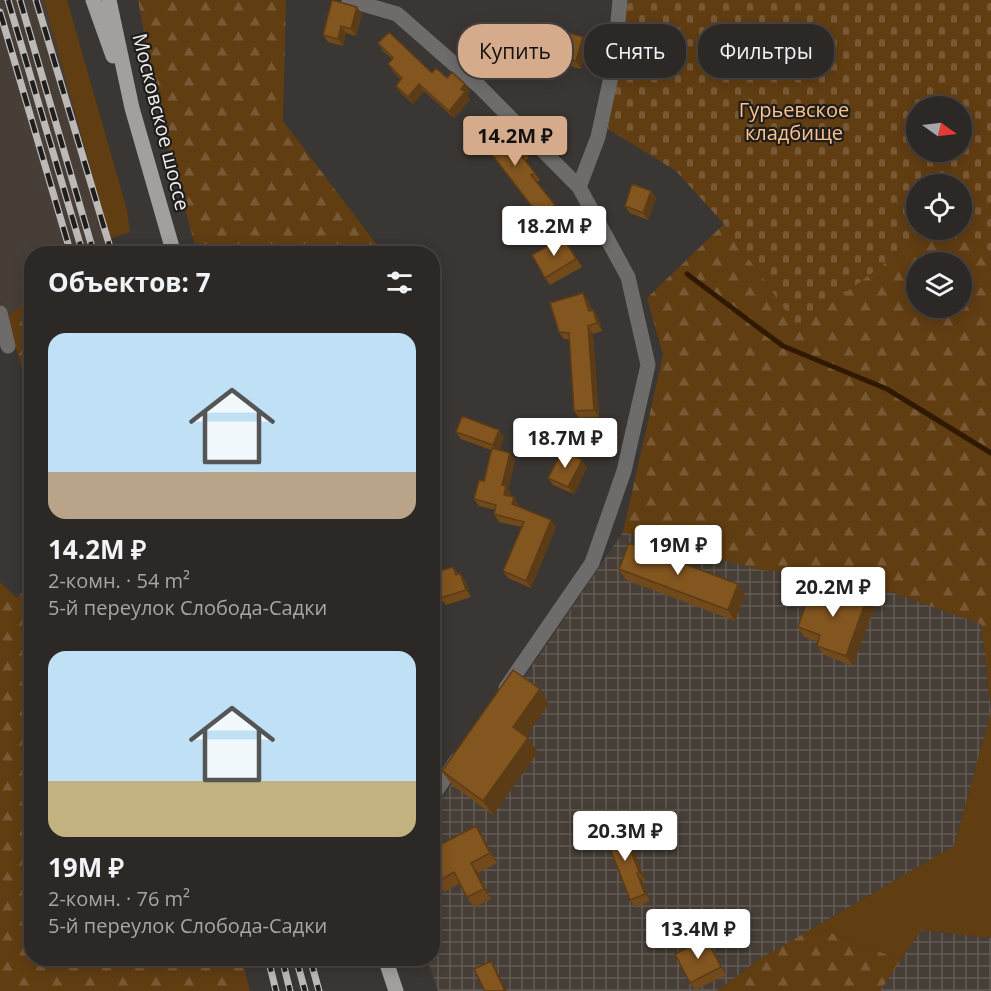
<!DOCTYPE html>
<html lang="ru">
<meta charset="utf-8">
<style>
:root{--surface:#2c2826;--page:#383432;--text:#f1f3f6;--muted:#a6a6a7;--line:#484443;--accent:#d6ab8b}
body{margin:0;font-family:"Open Sans",sans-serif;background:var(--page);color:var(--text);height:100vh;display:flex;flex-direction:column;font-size:22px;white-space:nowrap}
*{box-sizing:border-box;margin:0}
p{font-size:20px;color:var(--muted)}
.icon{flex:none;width:33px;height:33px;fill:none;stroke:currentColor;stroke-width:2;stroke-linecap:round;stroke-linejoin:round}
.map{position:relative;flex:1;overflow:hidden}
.details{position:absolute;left:24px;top:246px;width:416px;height:720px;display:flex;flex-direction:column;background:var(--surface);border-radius:24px;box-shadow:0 3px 15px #0003,0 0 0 2px var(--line)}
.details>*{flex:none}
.top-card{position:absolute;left:458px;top:24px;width:442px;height:54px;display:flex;gap:12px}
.needle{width:39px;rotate:104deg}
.controls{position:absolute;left:906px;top:96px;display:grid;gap:12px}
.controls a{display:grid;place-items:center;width:66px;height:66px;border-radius:50%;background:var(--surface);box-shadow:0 3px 15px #0003,0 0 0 2px var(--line);font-size:30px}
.price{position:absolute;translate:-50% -51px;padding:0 14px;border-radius:6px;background:#fff;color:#222;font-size:20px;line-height:39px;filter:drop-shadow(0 2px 3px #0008)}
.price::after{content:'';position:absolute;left:50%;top:36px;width:18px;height:14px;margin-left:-9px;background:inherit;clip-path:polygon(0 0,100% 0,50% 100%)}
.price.on{background:var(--accent);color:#111}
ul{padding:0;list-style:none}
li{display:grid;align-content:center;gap:12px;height:318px;padding:0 24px}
li span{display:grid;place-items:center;height:186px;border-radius:18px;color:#555}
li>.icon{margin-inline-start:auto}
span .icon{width:108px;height:108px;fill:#fffc;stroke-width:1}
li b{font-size:26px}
h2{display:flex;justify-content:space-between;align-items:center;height:72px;padding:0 24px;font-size:26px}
.tag{padding:0 21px;border-radius:24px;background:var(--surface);box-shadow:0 3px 15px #0003,0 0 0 2px var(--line);font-size:21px;line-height:54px}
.tag.on{background:var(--accent);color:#111}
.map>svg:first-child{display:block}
</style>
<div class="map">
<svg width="991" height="991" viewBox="0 0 991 991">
<defs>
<pattern id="industrial-grid" width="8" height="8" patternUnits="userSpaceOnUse" patternTransform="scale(1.5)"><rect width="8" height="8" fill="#473f37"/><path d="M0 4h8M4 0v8" fill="none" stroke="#625b54"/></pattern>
<pattern id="forest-firs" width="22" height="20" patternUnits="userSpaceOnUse" patternTransform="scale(1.5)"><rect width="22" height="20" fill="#613d12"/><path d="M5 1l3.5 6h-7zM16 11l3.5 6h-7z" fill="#785935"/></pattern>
<pattern id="cemetery-stones" width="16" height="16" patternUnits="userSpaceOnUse" patternTransform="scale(1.5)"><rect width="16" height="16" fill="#613d12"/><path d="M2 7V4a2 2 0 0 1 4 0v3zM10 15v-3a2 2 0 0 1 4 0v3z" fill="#785935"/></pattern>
</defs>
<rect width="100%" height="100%" fill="#3a3633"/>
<!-- built -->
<path fill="#473f37" d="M0,0H44L110,239L91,253L32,254L31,298L7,317L0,302Z"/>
<!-- industrial -->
<path fill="url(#industrial-grid)" d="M623,532L760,570L837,573L981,624L991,712L954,846L758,960L717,991H438L427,959L432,958V813Z
M921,930L991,938V991H880Z"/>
<!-- grass -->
<path fill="#613d12" d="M44,0H67L127,210L130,232L110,239Z
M991,712V938L921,930L901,960L815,927L954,846Z"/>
<!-- forest -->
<path fill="url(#forest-firs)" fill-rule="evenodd" d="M138,0H286L283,121L377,245L366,253H197L159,112Z
M724,224L798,327L930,230L991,251V708L981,624L837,573L760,570L623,532L663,355L647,298ZM916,262H962V308H916Z
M31,298V399L7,317Z
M0,582L17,598L31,584L32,958L242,959L250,991H0Z
M815,927L901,960L880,991H717L758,960Z"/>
<!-- cemetery -->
<path fill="url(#cemetery-stones)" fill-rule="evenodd" d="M628,0H991V251L930,230L798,328L724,224L676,171L608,129ZM916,106H962V152H916ZM916,184H962V230H916Z"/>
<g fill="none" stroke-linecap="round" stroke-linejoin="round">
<!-- stream -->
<path stroke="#311900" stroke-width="5" d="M687,274L783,346L887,389L991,453"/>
<!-- minor -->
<path stroke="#6e6c6a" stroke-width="15" d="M349,0L397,14L479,86L579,187L628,277L648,365L624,471L592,563L506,688
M579,187L598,137L614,63L620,0
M0,313L8,346
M432,797L457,760"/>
<!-- major -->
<path stroke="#a39f9c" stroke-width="15" d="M93,0L113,56
M109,0L132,108L174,254
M385,958L396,991"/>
<!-- rail casing -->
<g stroke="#bcb9b7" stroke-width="7">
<path id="rail" d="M8,0L83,254
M20,0L94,254
M36,0L112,254
M0,12L71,254
M268,958L276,991
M282,958L290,991
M296,958L305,991
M310,958L319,991"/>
</g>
<!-- rail -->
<use href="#rail" stroke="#201e1d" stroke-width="4.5" stroke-dasharray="14" stroke-linecap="butt"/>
</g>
<!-- wall -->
<path fill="#71491b" d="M362,14L356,36L346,33L343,46L328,42L323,35Z
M583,37L588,44L581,69L529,55L524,47Z
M378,43L432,73L447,78L470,91L467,95L470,100L454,118L424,91L413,104L401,93L396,86L401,80L393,71L388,64L392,59L383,51Z
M482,142H512L524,151L529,158L525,161L540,180L537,182L560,212L545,224Z
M651,191L656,198L648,220L630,213L625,206Z
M563,237L582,267L550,285L545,278Z
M588,300L592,310H593L598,317L602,331L593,334L599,417L579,418L574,411L569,339H564L559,332Z
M456,432L504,437L499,450L515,460L508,489L511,494L510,496L519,505L518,507L556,527L531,588L508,578L503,571L522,527L499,522L494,514L495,510L479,506L474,499L484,481L491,450L461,439Z
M587,467L574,494L553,485L548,478Z
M453,567L458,574L460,573L465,581L471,597L446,605L440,598L439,580Z
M619,569L745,595L735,621L626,580Z
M835,594L867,598L874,608L853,666L824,655L817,646L818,642L804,637L798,627Z
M549,704L526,736L538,752L493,815L452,785L442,771Z
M621,825L627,833L645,880H642L650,901L635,907L630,900Z
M483,836L497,863L478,873L491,899L474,907L467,897L460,883L444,892L437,882Z
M706,938L711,946L726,975L695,990L690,983Z"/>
<!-- shaded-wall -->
<path fill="#5c3c16" d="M357,7L362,14L356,36L351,29Z
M341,26L346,33L343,46L338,39Z
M583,37L588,44L581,69L576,61Z
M419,84L424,91L413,104L408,97Z
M465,84L470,91L467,95L470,100L454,118L449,111L461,89Z
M651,191L656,198L648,220L643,213Z
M583,293L588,300L594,318L589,311Z
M593,310L598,317L602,331L597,323Z
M588,326L593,334L599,417L594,410Z
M499,430L504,437L498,453L493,445Z
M510,453L515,460L508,489L511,494L509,502L504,495L502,485Z
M582,460L587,467L574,494L568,487Z
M514,497L519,505L517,512L512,504Z
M551,520L556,527L531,588L526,581Z
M460,573L465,581L471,597L466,590Z
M738,584L745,595L735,621L728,610Z
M867,598L874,608L853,666L846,656Z
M540,689L549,704L523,741L513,727Z
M528,738L538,752L493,815L483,801Z
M621,825L627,833L645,880L639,872Z
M476,826L483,836L497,863L490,853Z
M471,863L478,873L491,899L484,889Z
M637,873L642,880L650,901L645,894Z
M706,938L711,946L726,975L721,967Z
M491,961L496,969L507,991H505Z"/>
<!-- building -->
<path fill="#83551f" stroke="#5c3c16" stroke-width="1.5" d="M332,0L357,7L351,29L341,26L338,39L323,35Z
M531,22L583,37L576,61L524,47Z
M389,32L432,73L436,68L447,78L452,72L465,84L461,89L465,92L449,111L419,84L408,97L396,86L402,78L388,64L393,58L378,43Z
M494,120L512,142L515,140L524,151L520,154L535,173L531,175L555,205L540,217L477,135Z
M632,184L651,191L643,213L625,206Z
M563,237L576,259L545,278L532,255Z
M583,293L589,311L593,310L597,323L588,326L594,410L574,411L569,333L559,332L550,303Z
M462,416L499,430L493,445L456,432Z
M492,448L510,453L502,485L506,486L504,495L514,497L512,504L551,520L526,581L503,571L524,522L494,514L496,505L474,499L479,480L484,481Z
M563,450L582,460L568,487L548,478Z
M629,543L738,584L728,610L619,569Z
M453,567L456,575L460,573L466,590L440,598L435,582L439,580L436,572Z
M812,586L835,594L838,587L867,598L846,656L817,646L820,635L798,627Z
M513,670L540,689L513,727L528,738L483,801L442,771Z
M621,825L639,872L637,873L645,894L630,900L604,832Z
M476,826L490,853L471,863L484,889L467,897L454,872L437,882L432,873V849Z
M706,938L721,967L690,983L675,954Z
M491,961L505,991H485L474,969Z"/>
<g text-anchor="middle" stroke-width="4.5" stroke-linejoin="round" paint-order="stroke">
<!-- park labels -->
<g font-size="20" fill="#fcc38a" stroke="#201e1d">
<text x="794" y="117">Гурьевское<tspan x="794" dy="23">кладбище</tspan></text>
</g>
<!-- street labels -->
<g font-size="20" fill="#f2f0ee" stroke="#201e1d">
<text transform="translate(161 122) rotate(76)" y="7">Московское шоссе</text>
</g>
</g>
</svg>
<div class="controls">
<a><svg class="needle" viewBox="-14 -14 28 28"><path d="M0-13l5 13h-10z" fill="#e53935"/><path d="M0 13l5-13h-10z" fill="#a6a6a7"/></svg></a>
<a><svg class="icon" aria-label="locate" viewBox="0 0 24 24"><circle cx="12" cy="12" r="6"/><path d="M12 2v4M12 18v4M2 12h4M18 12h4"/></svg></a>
<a><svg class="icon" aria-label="layers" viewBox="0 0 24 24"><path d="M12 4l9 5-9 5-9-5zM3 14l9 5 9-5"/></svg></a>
</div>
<b class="price on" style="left:515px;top:167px">14.2M ₽</b>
<b class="price" style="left:554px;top:257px">18.2M ₽</b>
<b class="price" style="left:565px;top:469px">18.7M ₽</b>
<b class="price" style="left:678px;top:576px">19M ₽</b>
<b class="price" style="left:833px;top:618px">20.2M ₽</b>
<b class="price" style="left:625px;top:862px">20.3M ₽</b>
<b class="price" style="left:698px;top:960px">13.4M ₽</b>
<div class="top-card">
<a class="tag on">Купить</a>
<a class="tag">Снять</a>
<a class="tag">Фильтры</a>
</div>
<section class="details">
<h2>Объектов: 7<svg class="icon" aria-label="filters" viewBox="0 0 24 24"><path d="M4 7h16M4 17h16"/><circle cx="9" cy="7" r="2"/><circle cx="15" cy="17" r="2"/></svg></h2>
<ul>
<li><span style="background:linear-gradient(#bfe0f5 75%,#b9a48a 0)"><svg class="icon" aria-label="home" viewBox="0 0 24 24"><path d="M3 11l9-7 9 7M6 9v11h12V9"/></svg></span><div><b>14.2M ₽</b><p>2-комн. · 54 m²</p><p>5-й переулок Слобода-Садки</p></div></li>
<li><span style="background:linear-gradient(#bfe0f5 70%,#c2b280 0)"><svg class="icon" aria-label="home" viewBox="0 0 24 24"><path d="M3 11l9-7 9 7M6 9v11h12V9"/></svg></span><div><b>19M ₽</b><p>2-комн. · 76 m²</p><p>5-й переулок Слобода-Садки</p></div></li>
</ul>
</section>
</div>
